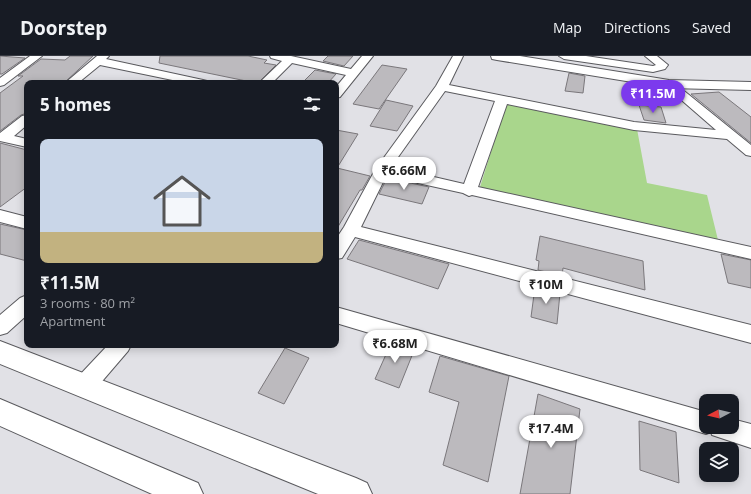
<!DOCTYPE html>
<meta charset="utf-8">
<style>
:root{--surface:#171b24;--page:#20242c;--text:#f1f3f6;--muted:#9ea1a6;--line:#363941;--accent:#7c3aed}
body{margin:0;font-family:"Open Sans",sans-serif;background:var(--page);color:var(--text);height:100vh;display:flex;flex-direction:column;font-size:15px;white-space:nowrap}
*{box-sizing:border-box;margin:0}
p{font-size:13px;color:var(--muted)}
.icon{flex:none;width:22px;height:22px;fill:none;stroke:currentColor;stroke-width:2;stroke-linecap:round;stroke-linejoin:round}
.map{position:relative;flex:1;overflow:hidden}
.drawer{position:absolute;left:24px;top:24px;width:315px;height:268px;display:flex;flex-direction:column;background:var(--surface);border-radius:8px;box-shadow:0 2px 10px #0003}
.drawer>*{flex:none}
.needle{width:26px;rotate:263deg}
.controls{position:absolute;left:699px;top:338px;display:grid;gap:8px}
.controls a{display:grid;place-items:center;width:40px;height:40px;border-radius:8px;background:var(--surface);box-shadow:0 2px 10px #0003;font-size:20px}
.price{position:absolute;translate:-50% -34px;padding:0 9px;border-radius:14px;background:#fff;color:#222;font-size:13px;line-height:26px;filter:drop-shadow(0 1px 2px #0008)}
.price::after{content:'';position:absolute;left:50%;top:24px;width:12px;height:9px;margin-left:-6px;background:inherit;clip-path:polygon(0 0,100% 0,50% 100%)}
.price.current{background:var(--accent);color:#fff}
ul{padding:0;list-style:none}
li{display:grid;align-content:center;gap:8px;height:212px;padding:0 16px}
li+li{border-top:1px solid var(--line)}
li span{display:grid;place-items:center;height:124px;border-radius:8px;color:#555}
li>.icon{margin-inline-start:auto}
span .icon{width:72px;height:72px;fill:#fffc;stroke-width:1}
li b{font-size:17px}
h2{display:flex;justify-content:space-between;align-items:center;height:48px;padding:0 16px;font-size:17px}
header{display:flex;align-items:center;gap:24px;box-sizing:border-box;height:56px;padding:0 20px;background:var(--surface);border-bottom:1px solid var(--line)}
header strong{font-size:19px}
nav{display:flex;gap:22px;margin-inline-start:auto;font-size:14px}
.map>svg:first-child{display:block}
</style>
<header>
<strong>Doorstep</strong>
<nav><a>Map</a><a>Directions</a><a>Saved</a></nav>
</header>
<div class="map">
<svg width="751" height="438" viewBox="0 0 751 438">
<rect width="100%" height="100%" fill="#e1e1e6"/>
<!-- green -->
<path fill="#a9d68c" d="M506,48L637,73L647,127L707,139L718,184L480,131Z"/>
<!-- building -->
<path fill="#bcbabe" stroke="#7a777b" d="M0,0L25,2L2,18H0Z
M70,0H93L64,27H27V57L21,59L0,75V37L23,20H18L41,3L65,4Z
M160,0H248L267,4L264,7L276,9L258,27H256L159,7Z
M328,0H353L344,10L323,5Z
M382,9L407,13L379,53L353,48Z
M315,14L336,18L328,27H302Z
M569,17L585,20L583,37L565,35Z
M719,36L751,61V87L691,38Z
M386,44L413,50L397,75L370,70Z
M639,49L661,51L666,67L644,64Z
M336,74L358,78L337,112L370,120L362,134H360L336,174Z
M0,87L27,94V131L0,151Z
M387,122L429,131L422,148L379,138Z
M0,168L27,174V205L0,198Z
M540,180L643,205L645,234L563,212L562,220L538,214L539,205L536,204Z
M359,184L449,208L438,233L347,203Z
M721,198L751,204V232L728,227Z
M535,231L560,237L557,268L531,261Z
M392,285L415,292L399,332L375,323Z
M285,292L309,302L284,348L258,337Z
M440,300L509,320L488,426L443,409L459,346L429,336Z
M538,338L580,353L570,438H520Z
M639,365L676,376L679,427L640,414Z"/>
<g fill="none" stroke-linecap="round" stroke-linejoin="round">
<!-- street casing -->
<g stroke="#5a5a5e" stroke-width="2">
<path id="street" d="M30,0H42L4,29L0,30V22Z
M97,0H109L106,3L203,24L207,25L209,27H187L100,9L78,27H65Z
M270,0H291L351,13L362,0H373L340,41L336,42V31L346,19L292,7L272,27H259L282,5L271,2Z
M453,0H463L449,29L634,66L716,74L663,28L665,26H673L751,89V100L746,99L727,83L634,74L507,48L478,131L751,191V203L472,139L469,140L463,137L386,120L361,171L751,269V287L355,181L342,202L336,203V183L344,171L375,114L436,30ZM445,35L495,45L464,128L391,111Z
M559,0H586L653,10L656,9L645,0H657L668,9L665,13L653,16L564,3Z
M27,59V69L14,80L27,83V91L0,85V77L22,60Z
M0,154L27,161V173L0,166Z
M27,239V259L7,277L0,279V259L20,242Z
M336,251L706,356V371H732V363L751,368V392L712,379L711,376L706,378L336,267Z
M108,289H131L128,295L92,337L84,340L76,337L73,330L76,323Z"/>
</g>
<!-- secondary casing -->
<g stroke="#5a5a5e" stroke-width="2">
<path id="secondary" d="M491,0H520L669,24L751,26V34L669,32L497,4L492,3Z
M0,285L356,422L367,427L372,438H318L0,308Z
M0,343L198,427L203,438H152L0,370Z"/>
</g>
<!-- street -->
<use href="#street" fill="#fff" fill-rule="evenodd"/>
<!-- secondary -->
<use href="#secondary" fill="#fff" fill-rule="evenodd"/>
</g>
</svg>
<div class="controls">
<a><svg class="needle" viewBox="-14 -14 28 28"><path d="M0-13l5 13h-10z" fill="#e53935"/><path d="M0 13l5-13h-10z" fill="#9ea1a6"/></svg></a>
<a><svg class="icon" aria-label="layers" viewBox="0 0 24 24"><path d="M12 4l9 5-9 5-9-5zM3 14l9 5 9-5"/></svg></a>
</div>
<b class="price current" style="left:653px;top:58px">₹11.5M</b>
<b class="price" style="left:404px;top:135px">₹6.66M</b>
<b class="price" style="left:546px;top:249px">₹10M</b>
<b class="price" style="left:395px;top:308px">₹6.68M</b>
<b class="price" style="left:551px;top:393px">₹17.4M</b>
<section class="drawer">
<h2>5 homes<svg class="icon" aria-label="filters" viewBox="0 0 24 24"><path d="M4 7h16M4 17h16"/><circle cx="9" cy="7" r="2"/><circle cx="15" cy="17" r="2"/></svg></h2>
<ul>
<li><span style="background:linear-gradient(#c9d6e8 75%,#c2b280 0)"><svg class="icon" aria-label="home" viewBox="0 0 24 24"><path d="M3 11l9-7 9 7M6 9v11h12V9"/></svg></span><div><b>₹11.5M</b><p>3 rooms · 80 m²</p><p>Apartment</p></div></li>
</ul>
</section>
</div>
